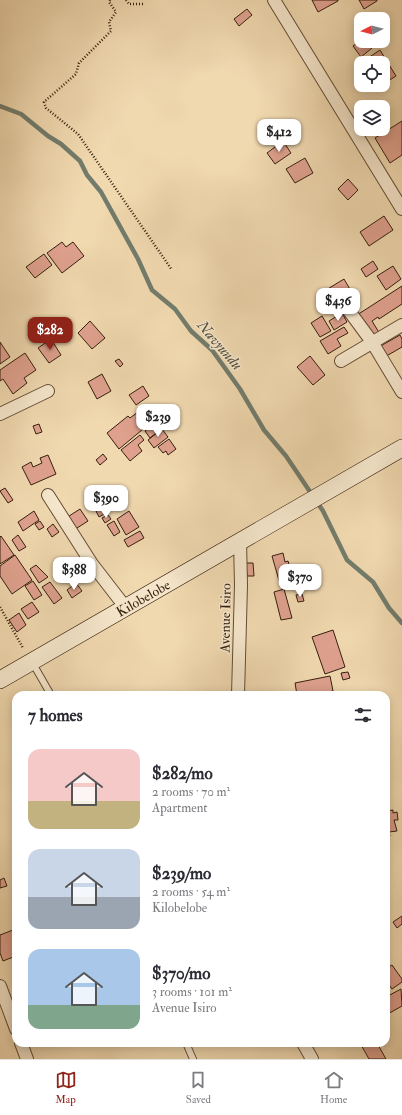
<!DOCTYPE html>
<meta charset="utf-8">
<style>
:root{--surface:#fff;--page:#f2f2f3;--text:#2b2b33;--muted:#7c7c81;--line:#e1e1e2;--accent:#8f2418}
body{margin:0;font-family:"IM FELL Double Pica",serif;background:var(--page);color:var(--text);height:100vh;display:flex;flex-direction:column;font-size:15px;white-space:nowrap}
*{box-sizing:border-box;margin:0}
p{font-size:13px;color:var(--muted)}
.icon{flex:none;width:22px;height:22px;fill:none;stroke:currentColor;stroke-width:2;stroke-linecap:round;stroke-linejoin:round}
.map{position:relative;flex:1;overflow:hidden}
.details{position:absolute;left:12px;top:691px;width:378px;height:356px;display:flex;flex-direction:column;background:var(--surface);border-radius:12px;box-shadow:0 2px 10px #0003}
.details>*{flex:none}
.needle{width:26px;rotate:264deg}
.fabs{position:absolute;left:354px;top:12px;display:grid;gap:8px}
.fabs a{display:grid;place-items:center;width:36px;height:36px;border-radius:8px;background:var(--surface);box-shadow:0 2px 10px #0003;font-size:20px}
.price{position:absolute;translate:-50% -34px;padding:0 9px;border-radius:8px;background:#fff;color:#222;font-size:13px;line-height:26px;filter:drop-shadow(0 1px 2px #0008)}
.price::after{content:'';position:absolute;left:50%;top:24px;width:12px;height:9px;margin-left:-6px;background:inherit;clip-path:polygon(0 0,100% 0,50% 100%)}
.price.current{background:var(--accent);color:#fff}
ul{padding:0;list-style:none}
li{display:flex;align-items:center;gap:12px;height:100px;padding:0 16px}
li span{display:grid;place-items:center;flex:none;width:112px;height:80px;border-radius:12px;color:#555}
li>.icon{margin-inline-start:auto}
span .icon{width:48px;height:48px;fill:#fffc;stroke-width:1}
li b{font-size:17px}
h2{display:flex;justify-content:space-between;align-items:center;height:48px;padding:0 16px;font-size:17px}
.menu{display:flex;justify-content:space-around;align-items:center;height:56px;border-top:1px solid var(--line);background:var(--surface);font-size:11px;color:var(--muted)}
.menu a{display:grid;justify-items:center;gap:2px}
.menu .current{color:var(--accent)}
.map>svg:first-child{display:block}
</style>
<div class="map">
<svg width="402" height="1059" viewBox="0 0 402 1059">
<rect width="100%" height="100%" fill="#f0d8af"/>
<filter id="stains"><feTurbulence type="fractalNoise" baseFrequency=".005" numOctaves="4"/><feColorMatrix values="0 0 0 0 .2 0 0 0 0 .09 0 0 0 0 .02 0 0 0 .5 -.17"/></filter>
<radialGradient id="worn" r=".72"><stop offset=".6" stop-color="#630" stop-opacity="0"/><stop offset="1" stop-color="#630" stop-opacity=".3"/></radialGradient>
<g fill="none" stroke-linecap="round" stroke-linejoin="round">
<!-- stream -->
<path stroke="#727c6c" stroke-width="4.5" d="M0,106L21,114L48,136L61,144L80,161L87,175L101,192L138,259L152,290L175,309L191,331L212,350L240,389L264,430L286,456L323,511L347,560L373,582L389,608L402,623"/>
</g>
<!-- building -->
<path fill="#dfa18e" stroke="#361f0e" d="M312,0H338V1L318,12Z
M359,0H377V1L364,9Z
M247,9L252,15L239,26L234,19Z
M361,40L374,41L370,44L372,48L361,57L353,46Z
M380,50L396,76L383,84V63H361V68L359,64Z
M402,121V155L390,163L375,138Z
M283,141L291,153L275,164L267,153Z
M305,158L313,173L295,183L286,169Z
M348,179L358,190L348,200L338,189Z
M384,216L393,230L369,246L360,232Z
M62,242L66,247L73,242L84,256L62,273L47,253Z
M44,254L52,265L35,278L26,267Z
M373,261L378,269L366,277L361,269Z
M393,266L401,279L386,290L377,276Z
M344,279L351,291L333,302L326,290Z
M402,286V304L379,319L378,317L372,321L380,334L372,339L357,315Z
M342,313L347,322L334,330L329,321Z
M322,316L331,331L320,337L311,323Z
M90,321L105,338L92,349L78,333Z
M344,327L348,333L337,339L341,346L328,354L320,341Z
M400,335L402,339V347L383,358L377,348Z
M51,339L61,355L49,363L38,348Z
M0,342L10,357L0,364Z
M25,353L36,370L24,378L27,383L13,394L3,379L0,381V370Z
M310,356L325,375L313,385L297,367Z
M119,359L123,364L120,367L115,361Z
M102,374L111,391L97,399L88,382Z
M143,386L149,396L136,405L129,395Z
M138,412L148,425L119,449L107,433L128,416L130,418Z
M157,422L162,428L150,438L145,431Z
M39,424L42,432L36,434L33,426Z
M162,429L168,437L154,448L148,440Z
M140,435L144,440L138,445L142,451L130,461L121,450Z
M169,439L176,449L168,455L166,451L163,453L158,447Z
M103,454L107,459L100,465L96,460Z
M48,455L56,474L31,485L22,467L31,462L33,467L42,463L40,458Z
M5,488L13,500L8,503L0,491Z
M103,507L106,513L99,517L96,511Z
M80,509L88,521L74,530L66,518Z
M34,511L39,520L23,531L18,522Z
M129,511L139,527L126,535L117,519Z
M108,515L111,519L105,523L102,518Z
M40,521L44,527L39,530L35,524Z
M114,521L120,532L114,536L107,525Z
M53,524L59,532L52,537L47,529Z
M140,531L144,538L128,547L124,540Z
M18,535L26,547L19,551L12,540Z
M1,536L14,555L0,564V537Z
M283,553L285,562L288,561L291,570L287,571L290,582L280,584L272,556Z
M15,555L32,580L12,594L0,576V566Z
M246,563H253L254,576H247Z
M36,565L48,577L39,583L30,569Z
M33,581L42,595L34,600L25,586Z
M50,582L62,598L54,604L42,587Z
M76,583L82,591L72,598L67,590Z
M284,589L292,618L281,620L274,592Z
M302,594L304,601L298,602L296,595Z
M32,602L39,612L28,619L21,609Z
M19,613L26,625L17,632L9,620Z
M333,630L345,667L325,674L312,637Z
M348,672L350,678L343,680L341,673Z
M330,676L333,691L312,695H297L295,683Z
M393,810V813L397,812L398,820H394L397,831L389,832L390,836L386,837V811Z
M4,878L7,886L0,888V880Z
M402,916V924L397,928L393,922Z
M13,930L16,938V956L3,961L0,953V935Z
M392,965L402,979V982L392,989L386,981V969Z
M401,989L402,1006L386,1015V997Z
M360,1043H377L386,1059H369Z"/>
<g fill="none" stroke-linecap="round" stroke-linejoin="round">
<!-- lane casing -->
<g stroke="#644d36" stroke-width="8">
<path id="lane" d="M32,662L51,695
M186,1043L193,1059"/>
</g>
<!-- street casing -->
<g stroke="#644d36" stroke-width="14">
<path id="street" d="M274,0L402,209
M347,308L372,342L402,392
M341,361L402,325
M0,414L48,391
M48,495L92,564L126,608
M238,695L241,585L240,541
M0,986L16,1029
M21,1043L27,1059
M303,1043L312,1059"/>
</g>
<!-- secondary casing -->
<g stroke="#361f0e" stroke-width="18">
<path id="secondary" d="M0,680L402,448"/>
</g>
<!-- path -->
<path stroke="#361f0e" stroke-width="2.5" stroke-dasharray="1 2" stroke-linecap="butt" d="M110,0L109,2L116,12L109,22L111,31L79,63L76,74L44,102L46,108L78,134L172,270
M126,0L129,4H143
M0,607L23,648"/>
<!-- lane -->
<use href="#lane" stroke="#f5e6cb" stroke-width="6"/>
<!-- street -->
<use href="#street" stroke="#f5e6cb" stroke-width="12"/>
<!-- secondary -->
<use href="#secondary" stroke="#f5e6cb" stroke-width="17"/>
</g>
<g text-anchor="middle" stroke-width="3" stroke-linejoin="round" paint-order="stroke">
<!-- street labels -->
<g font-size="14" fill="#361f0e" stroke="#f5e6cb">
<text transform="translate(143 598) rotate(-30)" y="5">Kilobelobe</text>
<text transform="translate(225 618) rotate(-89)" y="5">Avenue Isiro</text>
</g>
<!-- water labels -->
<g font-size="15" font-style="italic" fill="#544e3d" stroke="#f5e6cb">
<text transform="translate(220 345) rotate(49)" y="5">Navyundu</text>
</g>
</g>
<rect width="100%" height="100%" filter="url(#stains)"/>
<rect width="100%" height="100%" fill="url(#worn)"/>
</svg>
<div class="fabs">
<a><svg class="needle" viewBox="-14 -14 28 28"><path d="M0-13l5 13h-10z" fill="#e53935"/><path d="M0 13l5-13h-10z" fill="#7c7c81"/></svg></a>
<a><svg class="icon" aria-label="locate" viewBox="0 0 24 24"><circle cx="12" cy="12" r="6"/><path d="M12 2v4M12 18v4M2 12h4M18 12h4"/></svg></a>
<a><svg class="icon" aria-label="layers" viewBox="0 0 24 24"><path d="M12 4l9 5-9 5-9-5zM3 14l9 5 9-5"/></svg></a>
</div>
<b class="price" style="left:279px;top:153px">$412</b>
<b class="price" style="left:338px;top:322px">$436</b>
<b class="price current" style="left:50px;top:351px">$282</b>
<b class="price" style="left:158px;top:438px">$239</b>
<b class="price" style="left:106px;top:519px">$390</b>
<b class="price" style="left:74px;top:591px">$388</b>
<b class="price" style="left:300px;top:598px">$370</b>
<section class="details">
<h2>7 homes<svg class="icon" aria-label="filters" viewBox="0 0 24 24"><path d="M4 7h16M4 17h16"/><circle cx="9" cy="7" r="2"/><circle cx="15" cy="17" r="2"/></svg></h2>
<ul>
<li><span style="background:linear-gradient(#f6c9c9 65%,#c2b280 0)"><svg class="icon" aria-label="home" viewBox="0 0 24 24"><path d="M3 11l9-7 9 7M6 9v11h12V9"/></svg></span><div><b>$282/mo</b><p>2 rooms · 70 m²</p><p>Apartment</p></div></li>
<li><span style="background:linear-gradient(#c9d6e8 60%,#9aa5b1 0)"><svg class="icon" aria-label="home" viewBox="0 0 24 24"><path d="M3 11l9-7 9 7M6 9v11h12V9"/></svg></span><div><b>$239/mo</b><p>2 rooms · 54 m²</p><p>Kilobelobe</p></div></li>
<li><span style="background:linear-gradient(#a9c7e8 70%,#7fa58c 0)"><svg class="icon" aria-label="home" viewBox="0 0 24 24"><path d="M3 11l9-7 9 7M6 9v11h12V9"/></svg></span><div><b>$370/mo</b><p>3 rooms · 101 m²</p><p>Avenue Isiro</p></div></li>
</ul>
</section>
</div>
<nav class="menu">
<a class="current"><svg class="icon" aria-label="map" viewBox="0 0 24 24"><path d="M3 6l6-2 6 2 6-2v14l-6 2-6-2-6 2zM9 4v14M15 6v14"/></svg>Map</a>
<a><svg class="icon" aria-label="saved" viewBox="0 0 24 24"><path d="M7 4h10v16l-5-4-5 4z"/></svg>Saved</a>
<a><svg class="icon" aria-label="home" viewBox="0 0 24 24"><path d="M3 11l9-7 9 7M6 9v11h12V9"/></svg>Home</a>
</nav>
